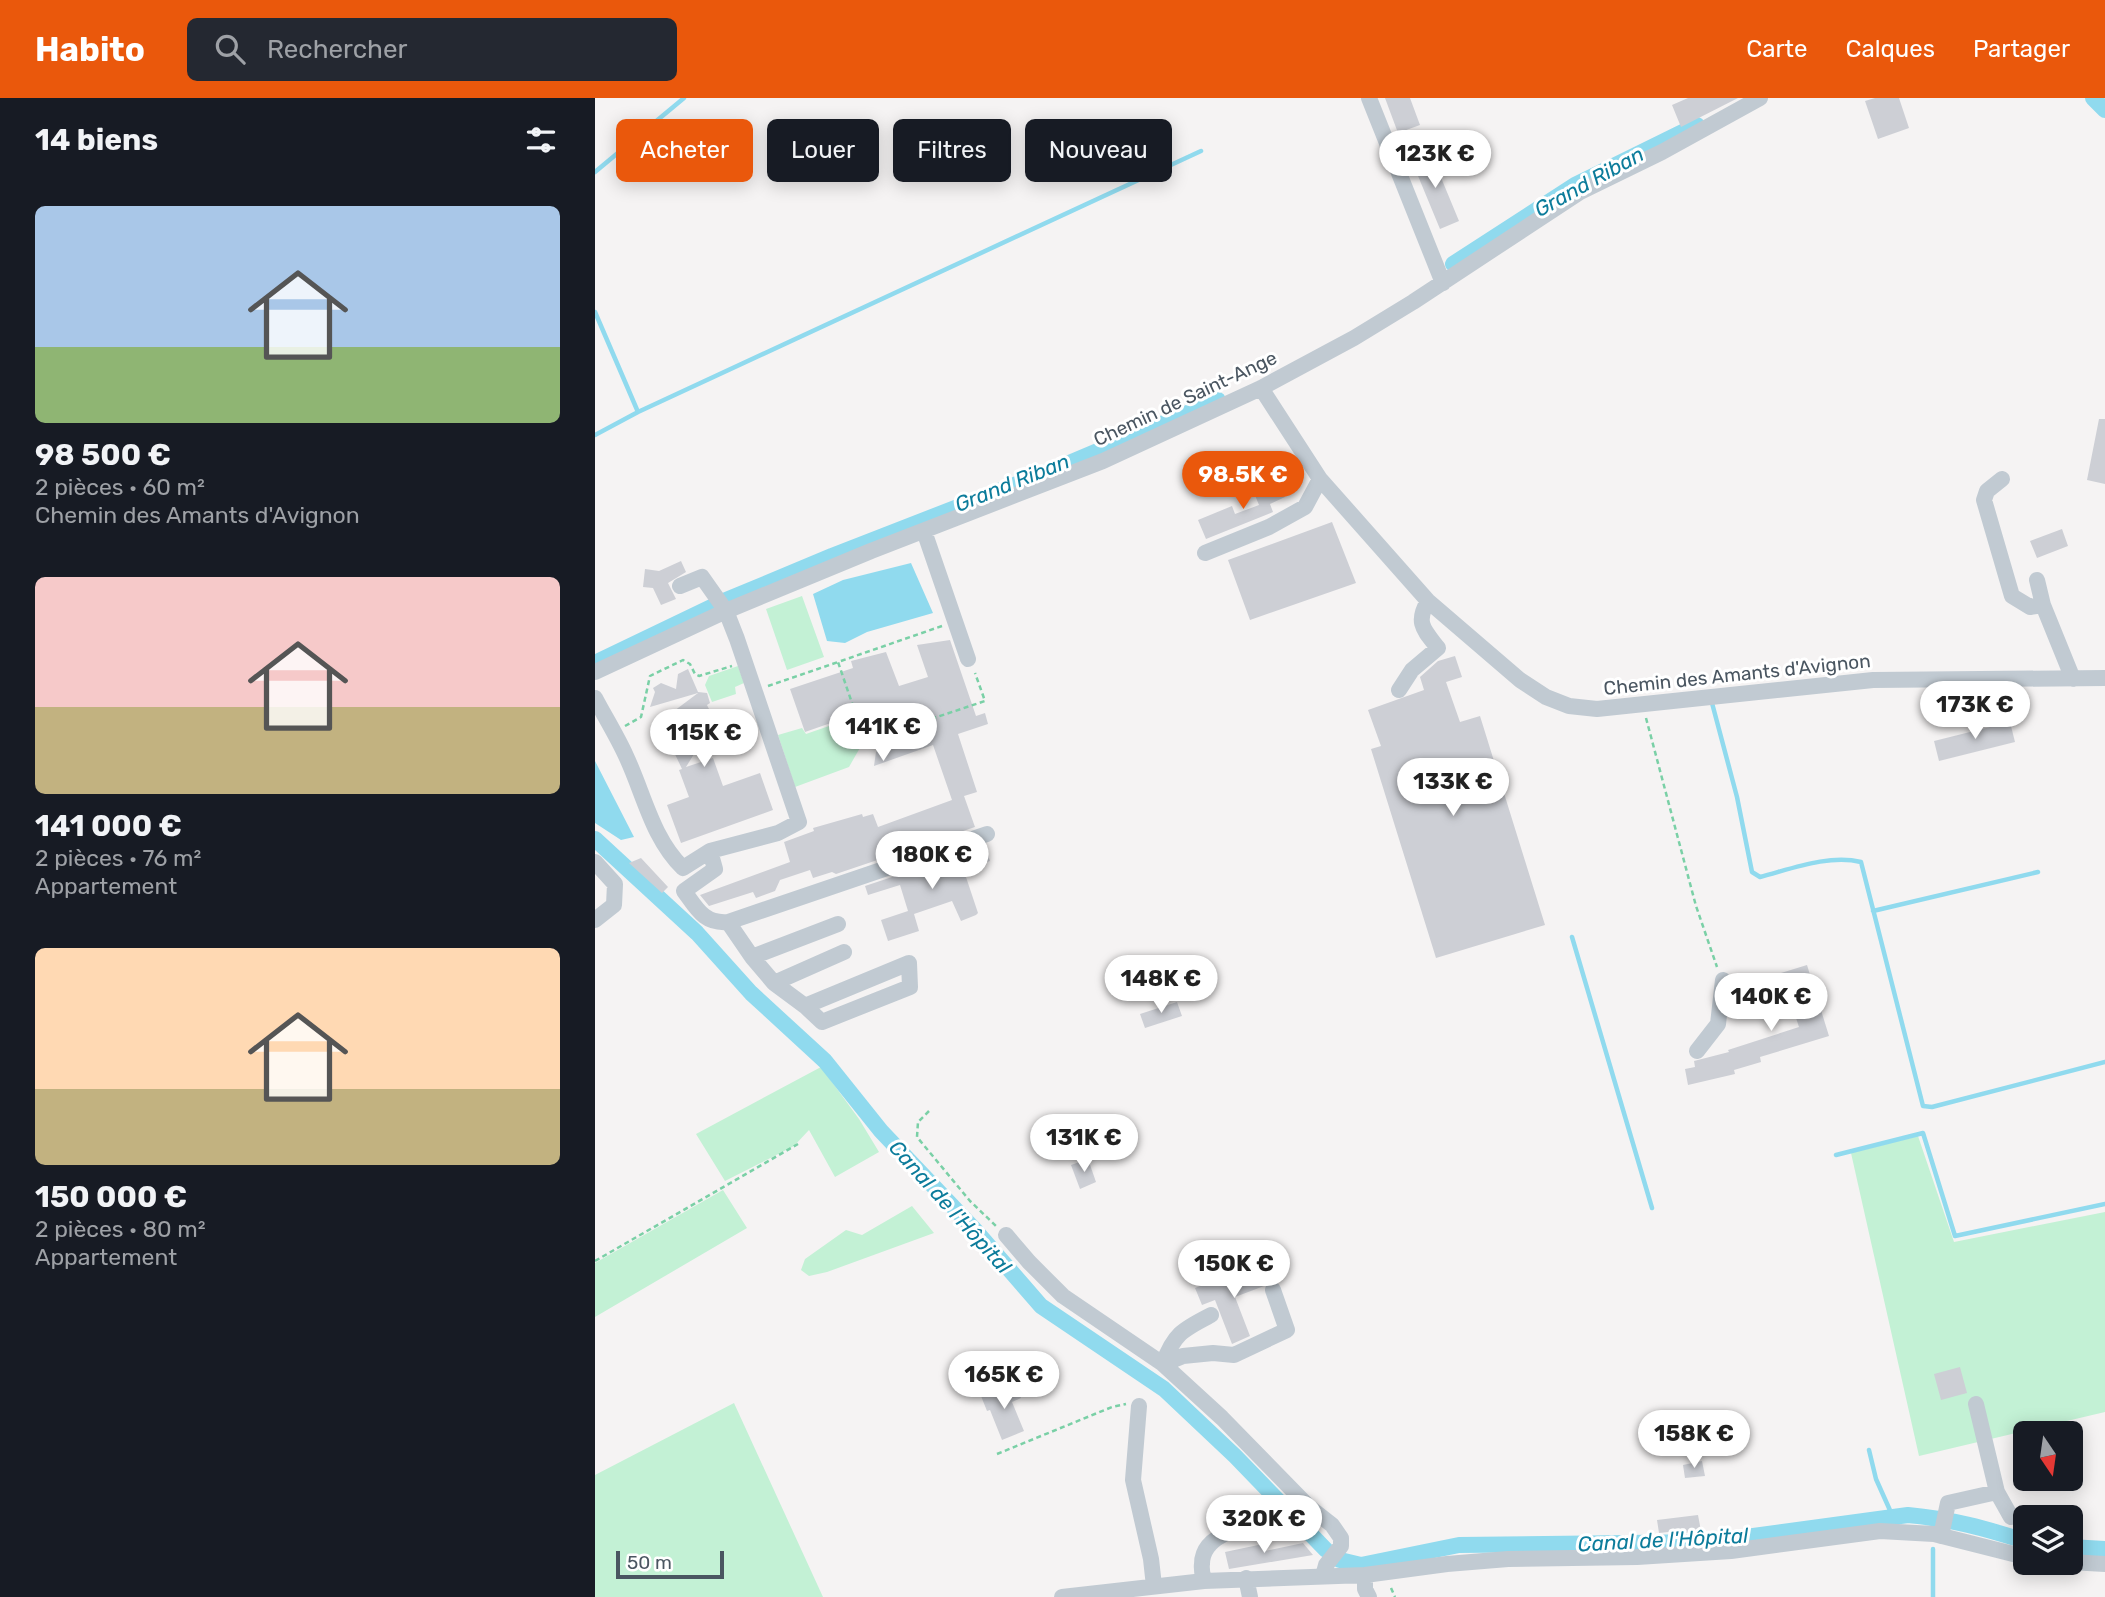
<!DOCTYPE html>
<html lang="fr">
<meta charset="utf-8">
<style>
:root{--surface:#171b24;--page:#242831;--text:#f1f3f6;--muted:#9ea1a6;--accent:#ea580c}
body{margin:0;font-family:Rubik,sans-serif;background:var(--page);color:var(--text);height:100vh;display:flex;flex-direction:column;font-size:26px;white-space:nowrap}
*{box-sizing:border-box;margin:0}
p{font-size:23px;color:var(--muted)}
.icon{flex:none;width:38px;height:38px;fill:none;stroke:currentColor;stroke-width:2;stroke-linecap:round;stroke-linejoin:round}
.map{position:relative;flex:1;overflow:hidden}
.panel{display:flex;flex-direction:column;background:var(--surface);width:595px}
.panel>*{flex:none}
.top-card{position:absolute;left:21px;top:21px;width:665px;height:63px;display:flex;gap:14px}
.needle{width:46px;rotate:167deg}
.controls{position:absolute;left:1418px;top:1323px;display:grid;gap:14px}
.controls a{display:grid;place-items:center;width:70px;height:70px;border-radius:10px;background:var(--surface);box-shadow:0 4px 18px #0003;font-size:35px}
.scale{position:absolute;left:21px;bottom:18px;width:108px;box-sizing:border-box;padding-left:7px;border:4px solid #4a5661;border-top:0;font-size:19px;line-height:24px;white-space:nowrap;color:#4a5661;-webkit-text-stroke:5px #fff;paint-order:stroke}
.price{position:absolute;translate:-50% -60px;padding:0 16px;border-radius:24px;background:#fff;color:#222;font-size:23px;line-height:46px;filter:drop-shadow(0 2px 4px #0008)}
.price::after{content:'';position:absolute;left:50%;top:42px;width:21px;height:16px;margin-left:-10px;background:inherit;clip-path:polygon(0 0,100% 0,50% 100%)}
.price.current{background:var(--accent);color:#fff}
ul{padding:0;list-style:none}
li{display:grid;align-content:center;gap:14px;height:371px;padding:0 35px}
li span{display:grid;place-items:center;height:217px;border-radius:10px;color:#555}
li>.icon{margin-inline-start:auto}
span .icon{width:126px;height:126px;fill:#fffc;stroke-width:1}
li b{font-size:30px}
h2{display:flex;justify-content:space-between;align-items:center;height:84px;padding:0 35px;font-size:30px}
.tag{padding:0 24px;border-radius:10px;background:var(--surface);box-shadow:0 4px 18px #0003;font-size:24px;line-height:63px}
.tag.current{background:var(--accent);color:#fff}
header{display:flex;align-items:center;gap:42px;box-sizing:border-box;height:98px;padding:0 35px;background:var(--accent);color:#fff}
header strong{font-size:33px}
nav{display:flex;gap:38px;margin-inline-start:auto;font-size:24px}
.search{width:490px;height:63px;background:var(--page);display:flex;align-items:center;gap:18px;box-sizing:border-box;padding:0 24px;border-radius:10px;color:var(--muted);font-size:26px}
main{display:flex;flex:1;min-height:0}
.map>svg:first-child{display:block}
</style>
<header>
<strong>Habito</strong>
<div class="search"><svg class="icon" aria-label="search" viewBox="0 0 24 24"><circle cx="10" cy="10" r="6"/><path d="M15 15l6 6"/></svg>Rechercher</div>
<nav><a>Carte</a><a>Calques</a><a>Partager</a></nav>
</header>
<main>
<section class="panel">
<h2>14 biens<svg class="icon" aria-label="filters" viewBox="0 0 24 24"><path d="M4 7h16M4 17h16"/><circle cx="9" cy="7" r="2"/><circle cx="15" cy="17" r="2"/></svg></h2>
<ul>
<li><span style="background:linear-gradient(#a9c7e8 65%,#8fb573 0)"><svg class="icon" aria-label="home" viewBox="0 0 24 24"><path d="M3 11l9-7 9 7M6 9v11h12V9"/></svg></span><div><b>98 500 €</b><p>2 pièces · 60 m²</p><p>Chemin des Amants d'Avignon</p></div></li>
<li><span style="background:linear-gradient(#f6c9c9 60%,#c2b280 0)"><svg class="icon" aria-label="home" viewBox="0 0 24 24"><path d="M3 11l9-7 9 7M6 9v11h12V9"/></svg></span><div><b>141 000 €</b><p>2 pièces · 76 m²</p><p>Appartement</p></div></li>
<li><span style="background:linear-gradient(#ffd9b3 65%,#c2b280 0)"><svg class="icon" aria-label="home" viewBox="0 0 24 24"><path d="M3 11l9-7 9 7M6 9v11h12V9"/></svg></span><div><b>150 000 €</b><p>2 pièces · 80 m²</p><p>Appartement</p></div></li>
</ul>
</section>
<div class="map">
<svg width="1510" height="1499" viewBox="0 0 1510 1499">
<rect width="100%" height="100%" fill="#f5f3f3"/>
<!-- green -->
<path fill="#c3f1d5" d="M207,498L229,559L192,572L171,511Z
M143,568L149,585L140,589L141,596L117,604L110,587L114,578Z
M257,620L266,648L254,669L200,689L183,637L207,630L211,636Z
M226,969L264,1021L284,1054L240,1079L214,1032L199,1048L130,1083L101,1036Z
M1323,1038L1359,1144L1510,1114V1314L1324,1358L1256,1055Z
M128,1092L152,1130L0,1219V1165Z
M317,1108L339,1135L232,1174L214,1178L206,1172L210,1161L251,1132L267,1137Z
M139,1305L228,1499H0V1377Z"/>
<!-- water -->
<path fill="#90daee" d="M316,465L338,515L272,534L250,545L232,543L218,496L248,482Z
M0,663L39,739L26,742L0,725Z"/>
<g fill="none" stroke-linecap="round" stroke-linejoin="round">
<!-- stream -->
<path stroke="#90daee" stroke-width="4.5" d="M0,74L89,0
M0,214L43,314L0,337
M43,314L606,53
M1117,605L1142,699L1157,774L1165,779C1196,771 1234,756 1266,764L1328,1008L1337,1009L1510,964
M1278,813L1443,774
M977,839L1057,1110
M1241,1057L1328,1035L1360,1138L1510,1106
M1274,1352L1281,1381L1298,1419
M1338,1499V1451"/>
<!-- canal -->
<path stroke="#90daee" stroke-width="16" d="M1498,0L1510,12
M858,166L980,87L1102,27
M0,565L129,503L237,458L455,373L623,302
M0,741L102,835L156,895L230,963L286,1033L380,1132L446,1208L569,1291L640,1358L731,1452
M1475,1449L1510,1451
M745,1462L766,1467L864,1447L1114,1444L1313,1417C1356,1421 1389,1430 1430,1443"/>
</g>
<!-- building -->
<path fill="#cdcfd5" d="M790,0H815L825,27L803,35Z
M1093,0H1143L1086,29L1077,7Z
M1280,0H1304L1314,30L1283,41L1270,3Z
M835,53L864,123L845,131L816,61Z
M1504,321H1510V386L1492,382Z
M682,380L690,399L675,406L678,414L611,441L603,422L637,408L640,416L664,407L657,390Z
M737,424L761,485L655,522L633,462Z
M1467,431L1473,448L1442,460L1435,443Z
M86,463L91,474L73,485L81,501L66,507L58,490L48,489L50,471L64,473Z
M355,542L381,618L390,615L393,626L363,636L382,694L369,698L380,729L241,776L237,774L218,780L215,772L185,782L180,793L161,800L158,794L114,808L105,797L195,764L189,744L219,733L218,730L267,716L268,719L278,716L283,729L357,702L338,647L279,668L281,654L288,649L273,612L210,634L195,591L258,570L256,563L291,554L304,588L333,579L322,547Z
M860,558L867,579L851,584L865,624L885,618L950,827L841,860L776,651L786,648L773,612L829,592L825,579L843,563Z
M93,571L103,594L112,595L115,605L112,607L118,619L115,630L91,669L118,660L128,688L165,675L178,712L86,745L72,707L94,699L84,672L87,671L78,652L72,651L75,642L63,625L103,595L55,609L60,594L58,590L66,585L81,591L83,576Z
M1415,624L1420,644L1344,663L1339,643Z
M390,748L395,763L369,773L383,815L381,817L366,823L357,803L319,816L324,833L293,843L286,822L313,813L305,787L273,797L270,788Z
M46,760L73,789L67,795L34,765Z
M1212,867L1234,938L1165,959L1166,964L1139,972L1140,976L1093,987L1090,971L1100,969L1099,963L1134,954L1133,952L1204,929L1186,875Z
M582,904L587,918L550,930L545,916Z
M493,1061L501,1084L485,1091L476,1067Z
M678,1169L683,1182H674L669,1188L640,1199L655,1238L637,1246L620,1202L607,1207L600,1190L625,1180L628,1188L635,1186Z
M1365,1269L1372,1295L1346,1302L1339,1276Z
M411,1288L412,1292L422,1288L426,1300L417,1304L429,1333L407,1342L395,1312L392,1313L386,1298Z
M1107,1363L1110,1378L1090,1380L1088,1367Z
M1103,1417L1106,1433L1083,1436L1082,1433L1064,1435L1062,1422Z
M708,1445L718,1457L634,1471L630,1454L668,1446L670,1453Z"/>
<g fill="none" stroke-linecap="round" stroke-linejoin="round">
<!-- path -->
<path stroke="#7ad0a6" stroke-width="2.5" stroke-dasharray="5 3.5" stroke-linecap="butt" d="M347,528L243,564L270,643L390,603L380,575
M173,588L243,564
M1051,620L1101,808L1122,869
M30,628L46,619L55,578L88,562L95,566L100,576L104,578L137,568
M334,1013L323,1024L322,1039L375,1103L401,1128
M0,1163L203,1046
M402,1356L517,1309L531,1306
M796,1490L800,1499"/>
<!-- minor -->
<path stroke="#c1cad2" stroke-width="16" d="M774,0L848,185
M666,290L725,381L833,503L925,582L951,599L974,608L1002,611L1278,582L1510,580
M1407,381L1392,393L1389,402L1417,498L1435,509L1448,507
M329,433L373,561
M610,455L674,429L710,409L725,381
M1442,482L1448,507L1478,581
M0,574L131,513L276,453L508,363L666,290L759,240L818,204L985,94L1067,54L1165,0
M804,592L817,572L843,550C829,532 820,525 833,503
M0,600C10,619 22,638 31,658C49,696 57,740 88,770L115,753L183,735L204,724L142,541L131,513L107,479L85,488
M115,753L120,771L89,793C102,811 109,826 133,824L157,859L179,885L249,854
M0,764L20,786L19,807L0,822
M133,824L392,736
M157,859L243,826
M179,885L210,908L314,865L315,889L227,924L210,908
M1102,953L1123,926L1128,882
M411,1137L434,1164L468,1198L568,1266L627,1320L714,1409L737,1427L746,1440V1448L731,1467L728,1478
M568,1266L588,1258L618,1255L639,1257L692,1232L678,1192
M568,1266C579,1235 589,1231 616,1217
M544,1308L538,1382L556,1461L559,1488
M1402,1394L1416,1419
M1346,1438L1353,1405L1402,1394L1381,1306
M1475,1464L1510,1466
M770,1477V1491L774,1499
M651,1480L655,1499
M609,1483C608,1478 606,1472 607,1466C607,1435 652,1427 676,1424
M467,1499L609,1483L770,1477L852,1466L913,1461L1042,1459L1136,1453L1285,1433L1339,1436L1430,1459"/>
</g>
<g text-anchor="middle" stroke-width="6" stroke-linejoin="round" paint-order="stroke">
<!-- street labels -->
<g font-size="19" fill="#4a5661" stroke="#fff">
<text transform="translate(590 300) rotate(-25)" y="7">Chemin de Saint-Ange</text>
<text transform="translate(1142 576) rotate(-6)" y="7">Chemin des Amants d'Avignon</text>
</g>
<!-- water labels -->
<g font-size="21" font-style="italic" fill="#0c7c9b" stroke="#fff">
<text transform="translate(994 84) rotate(-29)" y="7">Grand Riban</text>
<text transform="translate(417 385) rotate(-22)" y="7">Grand Riban</text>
<text transform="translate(355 1109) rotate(48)" y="7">Canal de l'Hôpital</text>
<text transform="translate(1068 1442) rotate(-3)" y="7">Canal de l'Hôpital</text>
</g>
</g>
</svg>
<div class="controls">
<a><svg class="needle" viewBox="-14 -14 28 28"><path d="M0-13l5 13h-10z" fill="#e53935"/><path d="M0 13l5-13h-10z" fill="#9ea1a6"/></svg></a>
<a><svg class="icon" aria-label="layers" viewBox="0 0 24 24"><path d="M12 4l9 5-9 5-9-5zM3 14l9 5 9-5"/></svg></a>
</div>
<div class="scale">50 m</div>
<b class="price" style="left:840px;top:92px">123K €</b>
<b class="price current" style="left:648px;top:413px">98.5K €</b>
<b class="price" style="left:1380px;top:643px">173K €</b>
<b class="price" style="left:288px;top:665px">141K €</b>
<b class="price" style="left:109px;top:671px">115K €</b>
<b class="price" style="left:858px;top:720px">133K €</b>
<b class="price" style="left:337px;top:793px">180K €</b>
<b class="price" style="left:566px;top:917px">148K €</b>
<b class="price" style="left:1176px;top:935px">140K €</b>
<b class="price" style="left:489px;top:1076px">131K €</b>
<b class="price" style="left:639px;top:1202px">150K €</b>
<b class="price" style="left:409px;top:1313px">165K €</b>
<b class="price" style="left:1099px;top:1372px">158K €</b>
<b class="price" style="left:669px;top:1457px">320K €</b>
<div class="top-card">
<a class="tag current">Acheter</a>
<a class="tag">Louer</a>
<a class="tag">Filtres</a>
<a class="tag">Nouveau</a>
</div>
</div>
</main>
